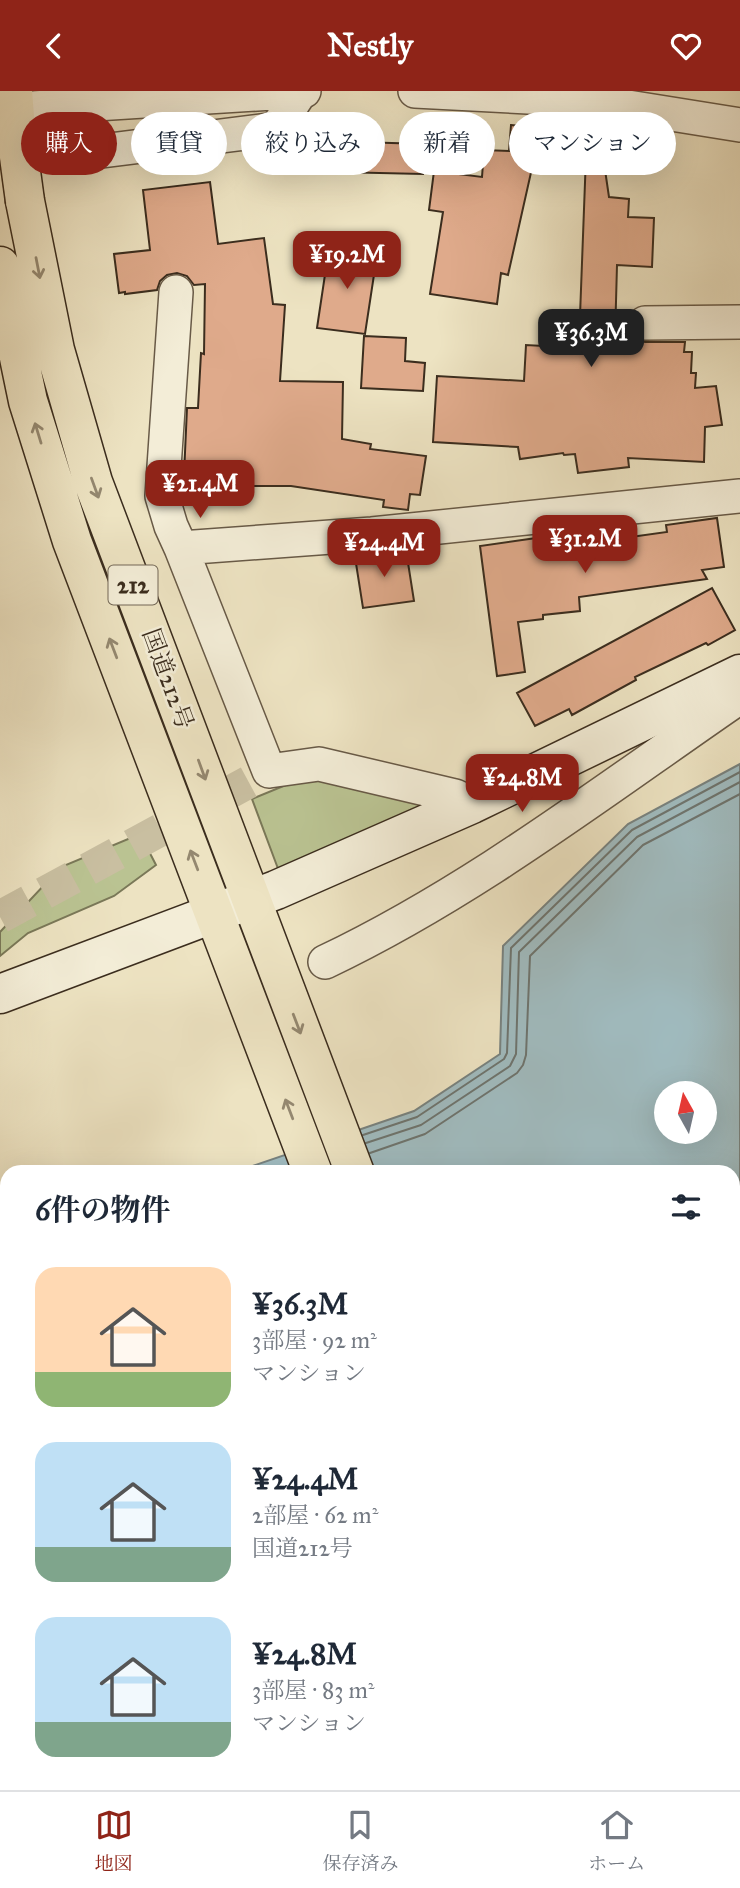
<!DOCTYPE html>
<html lang="ja">
<meta charset="utf-8">
<style>
:root{--surface:#fff;--page:#f2f2f3;--text:#1f2937;--muted:#747a83;--line:#e0e1e3;--accent:#8f2418}
body{margin:0;font-family:"IM FELL Great Primer","Noto Serif JP",serif;background:var(--page);color:var(--text);height:100vh;display:flex;flex-direction:column;font-size:26px;white-space:nowrap}
*{box-sizing:border-box;margin:0}
p{font-size:23px;color:var(--muted)}
.icon{flex:none;width:38px;height:38px;fill:none;stroke:currentColor;stroke-width:2;stroke-linecap:round;stroke-linejoin:round}
.map{position:relative;flex:1;overflow:hidden}
.side{position:absolute;left:0px;top:1074px;width:740px;height:625px;display:flex;flex-direction:column;background:var(--surface);border-radius:21px 21px 0 0;box-shadow:0 7px 28px #0002}
.side>*{flex:none}
.guide{position:absolute;left:21px;top:21px;width:698px;height:63px;display:flex;gap:14px}
.needle{width:46px;rotate:352deg}
.fabs{position:absolute;left:654px;top:990px;display:grid;gap:14px}
.fabs a{display:grid;place-items:center;width:63px;height:63px;border-radius:50%;background:var(--surface);box-shadow:0 7px 28px #0002;font-size:35px}
.price{position:absolute;translate:-50% -60px;padding:0 16px;border-radius:14px;background:var(--accent);color:#fff;font-size:23px;line-height:46px;filter:drop-shadow(0 2px 4px #0008)}
.price::after{content:'';position:absolute;left:50%;top:42px;width:21px;height:16px;margin-left:-10px;background:inherit;clip-path:polygon(0 0,100% 0,50% 100%)}
.price.selected{background:#222;color:#fff}
ul{padding:0;list-style:none}
li{display:flex;align-items:center;gap:21px;height:175px;padding:0 35px}
li span{display:grid;place-items:center;flex:none;width:196px;height:140px;border-radius:21px;color:#555}
li>.icon{margin-inline-start:auto}
span .icon{width:84px;height:84px;fill:#fffc;stroke-width:1}
li b{font-size:30px}
h2{display:flex;justify-content:space-between;align-items:center;height:84px;padding:0 35px;font-size:30px}
.chip{padding:0 24px;border-radius:32px;background:var(--surface);box-shadow:0 7px 28px #0002;font-size:24px;line-height:63px}
.chip.selected{background:var(--accent);color:#fff}
header{display:flex;justify-content:space-between;align-items:center;height:91px;padding:0 35px;background:var(--accent);color:#fff;font-size:32px;font-weight:700}
.menu{display:flex;justify-content:space-around;align-items:center;height:98px;border-top:2px solid var(--line);background:var(--surface);font-size:19px;color:var(--muted)}
.menu a{display:grid;justify-items:center;gap:4px}
.menu .selected{color:var(--accent)}
.map>svg:first-child{display:block}
</style>
<header><svg class="icon" aria-label="back" viewBox="0 0 24 24"><path d="M15 5l-7 7 7 7"/></svg>Nestly<svg class="icon" aria-label="heart" viewBox="0 0 24 24"><path d="M12 20l-8-8c-3-5 5-10 8-4 3-6 11-1 8 4z"/></svg></header>
<div class="map">
<svg width="740" height="1699" viewBox="0 0 740 1699">
<rect width="100%" height="100%" fill="#ede3c2"/>
<filter id="stains"><feTurbulence type="fractalNoise" baseFrequency=".00286" numOctaves="4"/><feColorMatrix values="0 0 0 0 .2 0 0 0 0 .09 0 0 0 0 .02 0 0 0 .5 -.17"/></filter>
<radialGradient id="worn" r=".72"><stop offset=".6" stop-color="#630" stop-opacity="0"/><stop offset="1" stop-color="#630" stop-opacity=".3"/></radialGradient>
<!-- green -->
<path fill="#bac392" stroke="#7a7858" stroke-width="2" d="M315,682L438,708L280,783L252,708Z
M140,743L156,774L114,805L28,842L0,865V841L61,776Z
M7,1639V1692H323L330,1699H0V1640Z"/>
<!-- water -->
<path fill="#a0bbbf" stroke="#78827f" stroke-width="2" fill-rule="evenodd" d="M740,673V1475L733,1474V1082H232L414,1020L500,963L503,855L628,733ZM667,1003H705V1041H667Z
M7,1218V1547L0,1548V1220Z"/>
<g fill="none" stroke-linecap="round" stroke-linejoin="round">
<!-- shore -->
<path stroke="#6e746e" stroke-width="2" d="M363,1044L417,1026L504,968L507,962L511,857L632,739L740,681
M366,1052L421,1034L510,975L516,963L519,861L637,746L740,691
M370,1062L425,1043L517,982L523,974L526,964L530,865L643,754L740,703"/>
<!-- stream -->
<path stroke="#78827f" stroke-width="10" d="M733,1484H740"/>
</g>
<!-- building -->
<path fill="#dfaa8b" stroke="#3b2d1e" stroke-width="2" d="M511,34L541,37L508,184L501,182L497,213L430,203L443,121L429,119L434,80L482,86L484,59L509,60Z
M587,38H599L609,106L629,108L628,126L654,127L652,176L617,174L615,247L634,248L645,251H685L684,261H692L691,282H696L695,297L716,295L722,334L705,336L704,371L628,367L629,376L578,382L575,363L564,364L563,362L520,368L518,356L433,351L437,285L524,290L526,254L580,257L584,226L580,225Z
M293,49L424,53L423,83L292,80Z
M210,91L218,153L264,147L273,213L285,214L280,290L343,291L342,348L371,353L370,358L426,365L420,404L410,403L408,419L383,416L384,409L291,395H229V407L183,406L187,317H198L201,262L204,263L205,193L194,194L187,185L177,182L167,184L160,190L157,199L125,203V201L119,202L114,163L150,159L143,99Z
M329,157L377,164L365,243L317,237Z
M364,245L406,247L405,270L425,272L423,300L361,297Z
M717,427L724,476L702,479L707,488L579,506L580,520L543,524V528L518,531L525,581L497,585L480,455L572,442L573,454L667,441L666,434Z
M406,459L414,510L363,517L355,466Z
M712,497L735,539L708,554L706,552L635,586L636,589L572,624L569,618L535,635L517,602Z"/>
<g fill="none" stroke-linecap="round" stroke-linejoin="round">
<!-- street-tunnel -->
<path stroke="#c9bfa1" stroke-width="33" stroke-dasharray="33 17" stroke-linecap="butt" d="M0,76L62,65
M0,826L269,680"/>
<!-- lane casing -->
<g stroke="#685a47" stroke-width="20">
<path id="lane" d="M468,1692L477,1699"/>
</g>
<!-- street casing -->
<g stroke="#685a47" stroke-width="36">
<path id="street" d="M415,0L584,9L740,34
M0,19L304,0
M62,65L276,38L301,0
M176,201L162,405L171,435L181,457
M645,232L740,231
M472,713L455,705L319,673L269,680L181,457L372,443L740,405
M325,871C470,802 599,703 731,612L740,603
M740,1571L736,1595L740,1652"/>
</g>
<!-- secondary casing -->
<g stroke="#3b2d1e" stroke-width="41">
<path id="secondary" d="M0,903L276,799L472,713L740,583
M733,1595H740
M0,1613L7,1612"/>
</g>
<!-- highway casing -->
<g stroke="#3b2d1e" stroke-width="41">
<path id="highway" d="M13,0L17,51
M25,110L55,259L93,391L355,1082
M0,175L28,310L72,450L313,1082
M570,1692L573,1699"/>
</g>
<!-- lane -->
<use href="#lane" stroke="#f3edd7" stroke-width="18"/>
<!-- street -->
<use href="#street" stroke="#f3edd7" stroke-width="33"/>
<!-- secondary -->
<use href="#secondary" stroke="#f3edd7" stroke-width="38"/>
<!-- highway -->
<use href="#highway" stroke="#ede3c2" stroke-width="38"/>
<!-- highway-bridge casing -->
<g stroke="#3b2d1e" stroke-width="41" stroke-linecap="butt">
<path id="highway-bridge" d="M17,51L25,110"/>
</g>
<!-- highway-bridge -->
<use href="#highway-bridge" stroke="#ede3c2" stroke-width="38"/>
</g>
<!-- one-way arrows -->
<defs><path id="oneway-shaft" d="M-6 0H5M1.5-3L5.5 0L1.5 3" fill="none" stroke-width="1.6" stroke-linecap="round" stroke-linejoin="round" transform="scale(1.75)"/></defs>
<g stroke="#948870">
<use href="#oneway-shaft" transform="translate(38 177) rotate(79)"/>
<use href="#oneway-shaft" transform="translate(38 342) rotate(-107)"/>
<use href="#oneway-shaft" transform="translate(95 397) rotate(70)"/>
<use href="#oneway-shaft" transform="translate(113 557) rotate(-111)"/>
<use href="#oneway-shaft" transform="translate(202 679) rotate(70)"/>
<use href="#oneway-shaft" transform="translate(194 769) rotate(-111)"/>
<use href="#oneway-shaft" transform="translate(297 933) rotate(69)"/>
<use href="#oneway-shaft" transform="translate(289 1018) rotate(-111)"/>
</g>
<g text-anchor="middle" stroke-width="5" stroke-linejoin="round" paint-order="stroke">
<!-- shield labels -->
<rect fill="#f3edd7" stroke="#726756" stroke-width="2" x="108.5" y="474.5" width="49" height="39" rx="5"/>
<g font-size="23" font-weight="bold" fill="#3b2d1e">
<text x="133" y="502">212</text>
</g>
<!-- street labels -->
<g font-size="24" fill="#3b2d1e" stroke="#f3edd7">
<text transform="translate(168 588) rotate(70)" y="8">国道212号</text>
</g>
</g>
<rect width="100%" height="100%" filter="url(#stains)"/>
<rect width="100%" height="100%" fill="url(#worn)"/>
</svg>
<div class="fabs">
<a><svg class="needle" viewBox="-14 -14 28 28"><path d="M0-13l5 13h-10z" fill="#e53935"/><path d="M0 13l5-13h-10z" fill="#747a83"/></svg></a>
</div>
<b class="price" style="left:347px;top:200px">¥19.2M</b>
<b class="price selected" style="left:591px;top:278px">¥36.3M</b>
<b class="price" style="left:200px;top:429px">¥21.4M</b>
<b class="price" style="left:585px;top:484px">¥31.2M</b>
<b class="price" style="left:384px;top:488px">¥24.4M</b>
<b class="price" style="left:522px;top:723px">¥24.8M</b>
<div class="guide">
<a class="chip selected">購入</a>
<a class="chip">賃貸</a>
<a class="chip">絞り込み</a>
<a class="chip">新着</a>
<a class="chip">マンション</a>
</div>
<section class="side">
<h2>6件の物件<svg class="icon" aria-label="filters" viewBox="0 0 24 24"><path d="M4 7h16M4 17h16"/><circle cx="9" cy="7" r="2"/><circle cx="15" cy="17" r="2"/></svg></h2>
<ul>
<li><span style="background:linear-gradient(#ffd9b3 75%,#8fb573 0)"><svg class="icon" aria-label="home" viewBox="0 0 24 24"><path d="M3 11l9-7 9 7M6 9v11h12V9"/></svg></span><div><b>¥36.3M</b><p>3部屋 · 92 m²</p><p>マンション</p></div></li>
<li><span style="background:linear-gradient(#bfe0f5 75%,#7fa58c 0)"><svg class="icon" aria-label="home" viewBox="0 0 24 24"><path d="M3 11l9-7 9 7M6 9v11h12V9"/></svg></span><div><b>¥24.4M</b><p>2部屋 · 62 m²</p><p>国道212号</p></div></li>
<li><span style="background:linear-gradient(#bfe0f5 75%,#7fa58c 0)"><svg class="icon" aria-label="home" viewBox="0 0 24 24"><path d="M3 11l9-7 9 7M6 9v11h12V9"/></svg></span><div><b>¥24.8M</b><p>3部屋 · 83 m²</p><p>マンション</p></div></li>
</ul>
</section>
</div>
<nav class="menu">
<a class="selected"><svg class="icon" aria-label="map" viewBox="0 0 24 24"><path d="M3 6l6-2 6 2 6-2v14l-6 2-6-2-6 2zM9 4v14M15 6v14"/></svg>地図</a>
<a><svg class="icon" aria-label="saved" viewBox="0 0 24 24"><path d="M7 4h10v16l-5-4-5 4z"/></svg>保存済み</a>
<a><svg class="icon" aria-label="home" viewBox="0 0 24 24"><path d="M3 11l9-7 9 7M6 9v11h12V9"/></svg>ホーム</a>
</nav>
